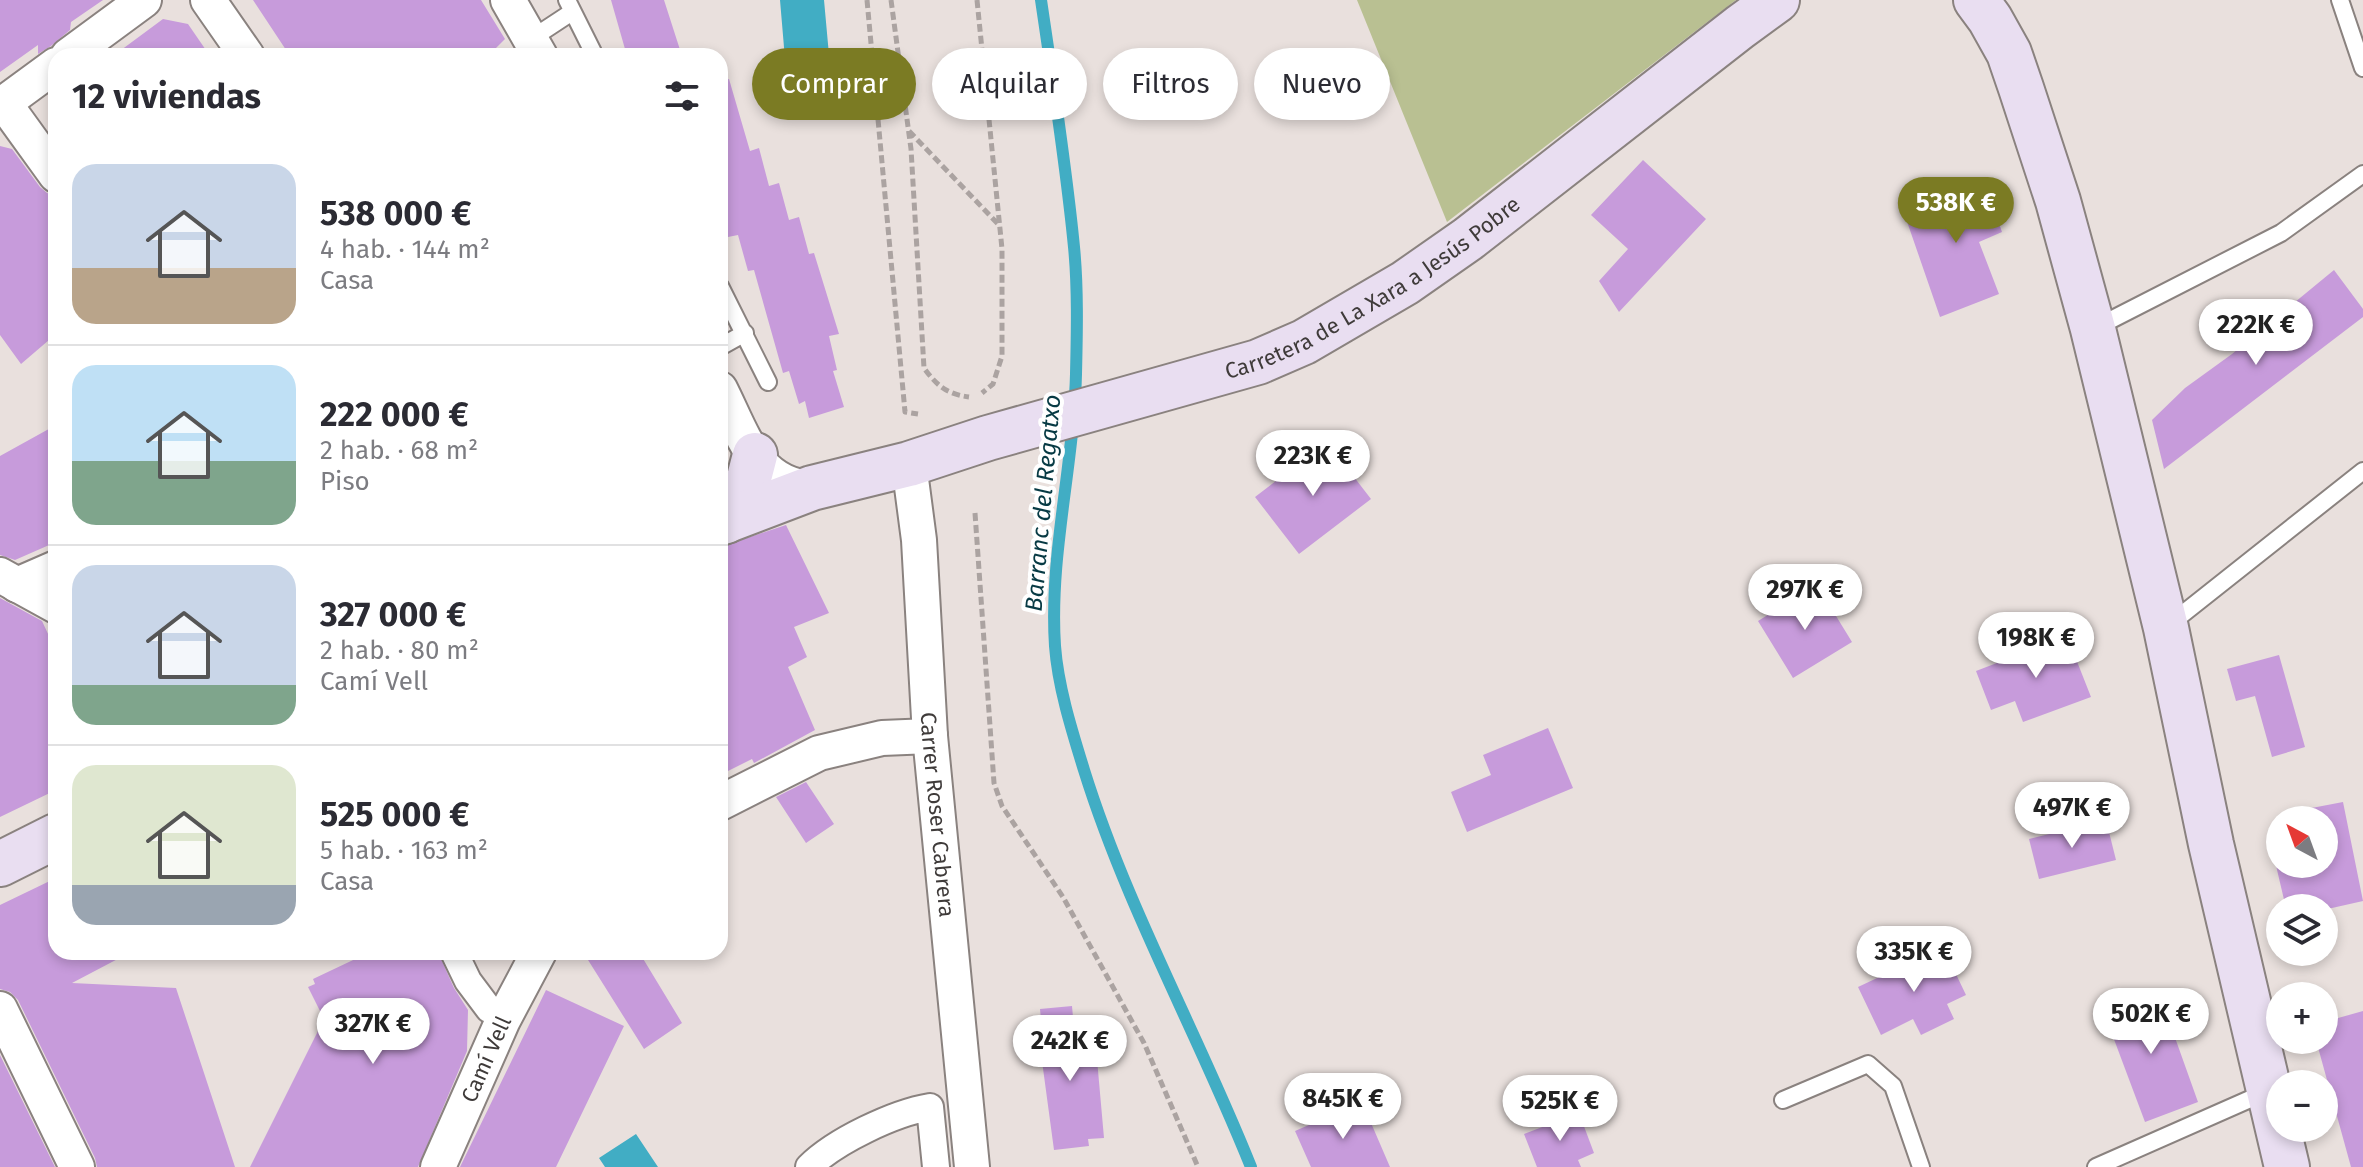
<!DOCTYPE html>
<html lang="es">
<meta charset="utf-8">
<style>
:root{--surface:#fff;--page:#f7f7f7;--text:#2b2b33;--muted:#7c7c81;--line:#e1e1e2;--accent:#7b7b23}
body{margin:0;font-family:"Fira Sans",sans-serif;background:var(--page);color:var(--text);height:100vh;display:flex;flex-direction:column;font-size:30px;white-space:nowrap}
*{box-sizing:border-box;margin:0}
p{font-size:26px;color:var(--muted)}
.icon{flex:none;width:44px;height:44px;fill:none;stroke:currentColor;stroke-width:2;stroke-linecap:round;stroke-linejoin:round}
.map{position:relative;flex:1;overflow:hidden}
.panel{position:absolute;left:48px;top:48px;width:680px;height:912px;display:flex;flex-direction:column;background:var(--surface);border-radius:24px;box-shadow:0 4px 12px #0003}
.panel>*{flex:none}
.hud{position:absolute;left:752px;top:48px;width:760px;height:72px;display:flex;gap:16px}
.needle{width:52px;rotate:319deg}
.buttons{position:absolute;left:2266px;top:806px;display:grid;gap:16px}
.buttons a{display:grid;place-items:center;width:72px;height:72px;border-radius:50%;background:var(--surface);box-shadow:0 4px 12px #0003;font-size:40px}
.price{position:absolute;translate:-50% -68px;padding:0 18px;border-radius:28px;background:#fff;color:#222;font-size:26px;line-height:52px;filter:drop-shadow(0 2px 4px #0008)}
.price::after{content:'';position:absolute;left:50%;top:48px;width:24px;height:18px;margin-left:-12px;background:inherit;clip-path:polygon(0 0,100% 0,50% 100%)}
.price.current{background:var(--accent);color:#fff}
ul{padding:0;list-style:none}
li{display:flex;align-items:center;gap:24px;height:200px;padding:0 24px}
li+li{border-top:2px solid var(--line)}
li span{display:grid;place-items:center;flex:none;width:224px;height:160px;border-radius:24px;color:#555}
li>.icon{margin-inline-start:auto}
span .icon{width:96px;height:96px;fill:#fffc;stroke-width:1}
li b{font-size:34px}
h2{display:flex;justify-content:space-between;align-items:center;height:96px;padding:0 24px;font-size:34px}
.pill{padding:0 28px;border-radius:36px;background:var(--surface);box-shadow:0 4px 12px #0003;font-size:28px;line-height:72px}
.pill.current{background:var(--accent);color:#fff}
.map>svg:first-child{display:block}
</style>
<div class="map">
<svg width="2363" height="1167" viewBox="0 0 2363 1167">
<rect width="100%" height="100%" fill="#e9e0dd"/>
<!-- green -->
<path fill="#b9c092" d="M1357,0H1736L1447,222Z"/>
<!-- water -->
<path fill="#41adc4" d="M780,0H824L829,55L785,59Z
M636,1134L658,1167H605L599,1158Z"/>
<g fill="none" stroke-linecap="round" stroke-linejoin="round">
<!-- stream -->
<path stroke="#41adc4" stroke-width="12" d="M1041,0C1053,82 1066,164 1074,247C1078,288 1077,332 1076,374C1074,465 1049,555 1055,646C1058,687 1072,731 1084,770C1127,908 1198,1034 1251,1167"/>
</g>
<!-- building -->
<path fill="#c79bdb" d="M0,0H103L71,22L70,30L51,46L38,54V45L0,72Z
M253,0H481L505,39L488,56H290Z
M611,0H664L682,56H627Z
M163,19L188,24L210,56H113Z
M729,79L750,151L759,148L769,186L779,183L789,220L799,217L809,254L814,253L839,334L829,336L837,370L833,371L844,407L809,418L805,401L799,404L789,371L783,373L754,270L748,271L738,235L728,237L720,208V81Z
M0,146L12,149L40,187L47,193L56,195V334L21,364L0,335Z
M1643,160L1706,219L1619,312L1599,281L1628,249L1591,215Z
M1983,177L2002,232L1979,242L1999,294L1940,317L1903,210Z
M2334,270L2363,309V317L2164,469L2152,420L2185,388L2232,354Z
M56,425V542L15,560L0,555V456Z
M1327,442L1371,499L1299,554L1255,497Z
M786,525L829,613L794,627L807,657L788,667L815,730L754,763L752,759L720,775V547Z
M1817,585L1852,642L1793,678L1758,621Z
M0,598L42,621L56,651V790L0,817Z
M2067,636L2091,697L2023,722L2015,701L1991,710L1976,671Z
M2279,655L2305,747L2272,757L2255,696L2236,701L2227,669Z
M1548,728L1573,788L1467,832L1451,792L1491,775L1483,755Z
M806,782L834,824L806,843L776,797Z
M2343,802L2363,901L2332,908H2286L2269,836L2280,825V864H2324V820H2286L2296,811Z
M2106,820L2116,860L2039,879L2029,839Z
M56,878V952H131L72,983L176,988L235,1167H97L95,1158L18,1000L10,992L0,989V905Z
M1943,947L1966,995L1947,1004L1954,1019L1921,1035L1913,1019L1881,1035L1858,987Z
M370,952H438L454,988L468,1010L467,1051L418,1167H250L324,1019L308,987L315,984L313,979Z
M583,952H639L682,1023L644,1049Z
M546,990L624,1026L556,1167H460Z
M2158,990L2198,1102L2145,1122L2103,1010Z
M1072,1006L1076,1050L1096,1048L1104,1138L1088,1139L1089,1146L1054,1150L1042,1061L1045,1062L1040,1009Z
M2363,1011V1167H2351L2316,1040H2324V1022Z
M0,1055L55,1167H0Z
M1362,1102L1390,1167H1311L1295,1131Z
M1579,1113L1594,1153L1578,1160L1581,1167H1537L1524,1134Z"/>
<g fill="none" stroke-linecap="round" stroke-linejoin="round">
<!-- service casing -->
<g stroke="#8a827f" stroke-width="20">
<path id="service" d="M567,0L595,56
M2340,0L2363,68
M531,39L572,12
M720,286L768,382
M2095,328L2281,233L2363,174
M720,347L745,333
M2170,624L2363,471
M1783,1100L1868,1064L1893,1086L1921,1167
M2096,1167L2266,1092"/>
</g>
<!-- pedestrian casing -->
<g stroke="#8a827f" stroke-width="30">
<path id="pedestrian" d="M454,952L468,981L489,1009
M809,1167C835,1141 894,1113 930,1107L936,1167"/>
</g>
<!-- minor casing -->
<g stroke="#8a827f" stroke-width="38">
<g id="minor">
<path d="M208,0L247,56"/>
<path d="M508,0L540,56"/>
<path d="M68,56L144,0"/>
<path d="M4,103L56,175"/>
<path d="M0,106L56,65"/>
<path d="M720,389C742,432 756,486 812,488"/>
<path id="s1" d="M909,464L919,540L930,736L972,1167"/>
<path d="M0,575L56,606"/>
<path d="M17,585L56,568"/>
<path d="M720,803L819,753L882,738L930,736"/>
<path d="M0,1009L77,1167"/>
<path id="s2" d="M438,1167L503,1020L539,952"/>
</g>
</g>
<!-- secondary casing -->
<g stroke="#8a827f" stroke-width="48">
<g id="secondary">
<path d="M1976,0L1990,19L2009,53L2021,88L2058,201L2093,329L2166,628L2211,844L2287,1167"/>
<path d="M726,521L748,482L755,455"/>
<path id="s3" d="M720,523L812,488L909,464L988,438L1258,362L1304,342L1405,283L1468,239L1740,27L1777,0"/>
<path d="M0,864L56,836"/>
</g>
</g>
<!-- path -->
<path stroke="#aba3a1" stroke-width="5" stroke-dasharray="8 4" stroke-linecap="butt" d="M867,0L905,412L918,414
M891,0L911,149L924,368C937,386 947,394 969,397
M977,0L1002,249V356L993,384L982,393
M909,131L999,225
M975,513L994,783L1002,806L1063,897L1144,1043L1198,1167"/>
<!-- service -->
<use href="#service" stroke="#fff" stroke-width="16"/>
<!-- pedestrian -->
<use href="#pedestrian" stroke="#fff" stroke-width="26"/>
<!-- minor -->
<use href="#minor" stroke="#fff" stroke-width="34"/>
<!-- secondary -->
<use href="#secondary" stroke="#e9def1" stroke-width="44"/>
</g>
<g text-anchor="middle" stroke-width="8" stroke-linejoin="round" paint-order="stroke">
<!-- street labels -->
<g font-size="22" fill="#3f3b3a" stroke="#fff">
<text dy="8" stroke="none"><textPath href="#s3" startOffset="698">Carretera de La Xara a Jesús Pobre</textPath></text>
<text dy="8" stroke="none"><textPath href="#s1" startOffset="352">Carrer Roser Cabrera</textPath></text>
<text dy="8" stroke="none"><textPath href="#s2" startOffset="118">Camí Vell</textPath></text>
</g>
<!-- water labels -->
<g font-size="24" font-style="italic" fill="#073a44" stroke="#fff">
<text transform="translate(1043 503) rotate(-85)" y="8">Barranc del Regatxo</text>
</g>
</g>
</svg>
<div class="buttons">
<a><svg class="needle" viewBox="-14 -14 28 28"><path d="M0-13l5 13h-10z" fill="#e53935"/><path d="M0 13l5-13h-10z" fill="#7c7c81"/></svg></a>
<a><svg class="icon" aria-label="layers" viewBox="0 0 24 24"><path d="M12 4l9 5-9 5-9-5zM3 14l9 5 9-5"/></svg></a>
<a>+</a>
<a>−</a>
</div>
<b class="price current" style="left:1956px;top:245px">538K €</b>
<b class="price" style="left:2256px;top:367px">222K €</b>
<b class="price" style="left:1313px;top:498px">223K €</b>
<b class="price" style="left:1805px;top:632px">297K €</b>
<b class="price" style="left:2036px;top:680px">198K €</b>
<b class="price" style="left:2072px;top:850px">497K €</b>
<b class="price" style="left:1914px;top:994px">335K €</b>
<b class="price" style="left:2151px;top:1056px">502K €</b>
<b class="price" style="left:373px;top:1066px">327K €</b>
<b class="price" style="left:1070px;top:1083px">242K €</b>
<b class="price" style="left:1343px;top:1141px">845K €</b>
<b class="price" style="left:1560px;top:1143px">525K €</b>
<div class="hud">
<a class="pill current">Comprar</a>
<a class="pill">Alquilar</a>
<a class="pill">Filtros</a>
<a class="pill">Nuevo</a>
</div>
<section class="panel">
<h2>12 viviendas<svg class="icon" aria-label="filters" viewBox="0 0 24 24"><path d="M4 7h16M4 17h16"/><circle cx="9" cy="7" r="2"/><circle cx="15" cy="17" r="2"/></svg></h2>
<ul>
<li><span style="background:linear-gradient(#c9d6e8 65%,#b9a48a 0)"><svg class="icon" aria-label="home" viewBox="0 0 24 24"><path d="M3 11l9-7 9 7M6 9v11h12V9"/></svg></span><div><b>538 000 €</b><p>4 hab. · 144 m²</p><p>Casa</p></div></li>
<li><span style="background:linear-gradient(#bfe0f5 60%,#7fa58c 0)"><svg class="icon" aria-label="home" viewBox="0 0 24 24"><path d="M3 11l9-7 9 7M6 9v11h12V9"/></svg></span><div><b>222 000 €</b><p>2 hab. · 68 m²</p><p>Piso</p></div></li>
<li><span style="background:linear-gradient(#c9d6e8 75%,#7fa58c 0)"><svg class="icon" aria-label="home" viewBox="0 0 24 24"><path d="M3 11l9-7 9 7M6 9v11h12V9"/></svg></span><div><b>327 000 €</b><p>2 hab. · 80 m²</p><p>Camí Vell</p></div></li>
<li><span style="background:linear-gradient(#dfe7d0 75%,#9aa5b1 0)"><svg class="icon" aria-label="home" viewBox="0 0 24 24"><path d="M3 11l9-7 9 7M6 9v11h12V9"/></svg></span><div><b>525 000 €</b><p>5 hab. · 163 m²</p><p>Casa</p></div></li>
</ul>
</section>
</div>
